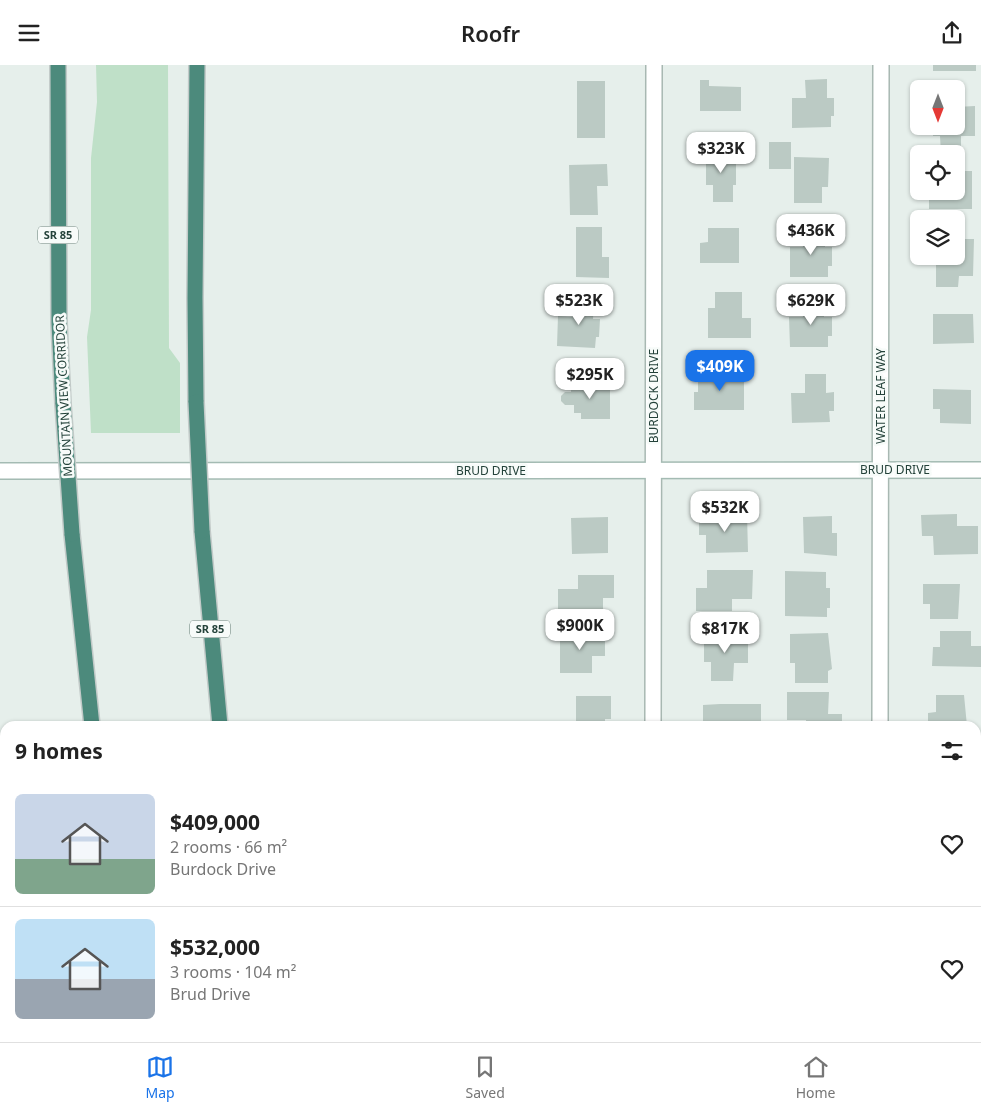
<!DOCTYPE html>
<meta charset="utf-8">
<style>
:root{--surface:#fff;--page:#f2f2f2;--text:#222;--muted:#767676;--line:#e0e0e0;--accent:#1a73e8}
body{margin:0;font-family:"Noto Sans",sans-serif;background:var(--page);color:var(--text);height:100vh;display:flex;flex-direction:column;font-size:19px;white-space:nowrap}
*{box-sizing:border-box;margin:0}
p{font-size:16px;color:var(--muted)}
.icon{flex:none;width:28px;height:28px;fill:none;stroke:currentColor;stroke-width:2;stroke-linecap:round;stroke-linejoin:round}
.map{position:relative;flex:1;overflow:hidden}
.sheet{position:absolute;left:0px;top:656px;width:981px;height:321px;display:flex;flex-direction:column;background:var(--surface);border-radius:15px 15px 0 0;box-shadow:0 1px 4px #0004}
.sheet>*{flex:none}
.needle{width:32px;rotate:180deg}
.tools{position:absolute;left:910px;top:15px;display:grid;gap:10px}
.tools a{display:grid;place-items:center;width:55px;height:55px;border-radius:8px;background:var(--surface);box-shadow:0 1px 4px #0004;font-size:25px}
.price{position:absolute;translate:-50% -42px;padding:0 11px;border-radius:10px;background:#fff;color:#222;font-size:16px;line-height:32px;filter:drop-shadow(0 1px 2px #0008)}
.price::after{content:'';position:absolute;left:50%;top:30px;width:15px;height:11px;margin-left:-8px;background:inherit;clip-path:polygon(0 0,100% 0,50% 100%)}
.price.selected{background:var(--accent);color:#fff}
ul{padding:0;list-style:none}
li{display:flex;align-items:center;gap:15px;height:125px;padding:0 15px}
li+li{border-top:1px solid var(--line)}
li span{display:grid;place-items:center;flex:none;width:140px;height:100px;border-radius:8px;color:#555}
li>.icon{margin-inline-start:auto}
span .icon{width:60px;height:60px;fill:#fffc;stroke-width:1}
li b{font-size:21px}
h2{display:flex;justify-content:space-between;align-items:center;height:60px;padding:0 15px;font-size:21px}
header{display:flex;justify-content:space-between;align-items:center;height:65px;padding:0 15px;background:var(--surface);font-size:22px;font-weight:600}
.dock{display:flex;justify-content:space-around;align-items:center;height:70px;border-top:1px solid var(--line);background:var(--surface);font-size:14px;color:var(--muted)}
.dock a{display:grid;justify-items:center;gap:2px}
.dock .selected{color:var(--accent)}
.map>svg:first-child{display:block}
</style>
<header><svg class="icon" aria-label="menu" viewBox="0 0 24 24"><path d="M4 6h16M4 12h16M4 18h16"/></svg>Roofr<svg class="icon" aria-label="share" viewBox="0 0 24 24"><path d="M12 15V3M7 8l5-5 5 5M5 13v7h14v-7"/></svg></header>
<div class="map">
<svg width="981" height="977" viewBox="0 0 981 977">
<rect width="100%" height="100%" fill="#e6efeb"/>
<!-- green -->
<path fill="#bfe0c8" d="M96,0H168L169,283L180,298V368H91L87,272L91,245V93L97,37Z
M976,848H981V977H819V972H976Z"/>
<!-- building -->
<path fill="#bbcac4" d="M933,0H976V6H933Z
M827,14V33H834V51H831V62L792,63V33H806L805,15Z
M700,15H709V21L741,22V46H700Z
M577,16H605V73H577Z
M975,41V71H961V89H941L940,71H933V61H956V42Z
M769,77H791V104H769Z
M706,85H736V120H733V137H713V120H706Z
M794,92L829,93L828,122H822V138H794Z
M607,99L608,121H597L598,150H570L569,100Z
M956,106H972V144H929V126H956Z
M576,162H602V192H609V213L576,212Z
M708,163H739V198H700V178L708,177Z
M803,164H825V182H832V201H828V212H790V182H803Z
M956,174H974L973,211H959L958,222H936V198H940V191H956Z
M715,227H742V253H751V273H708V243H715Z
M572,234L594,235L593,254H600L599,272H596L595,283L557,281L558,251L572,252Z
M803,234H824V252H832V271H828V282H790L789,252H803Z
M933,249H973L974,278L933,279Z
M698,308H744V345H694V327H698Z
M805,309H826V328L834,327V346H829L830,357L792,358L791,328H805Z
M571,317H610V354H581V348H574V340H565L561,336V331L565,327H571Z
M933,324L971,325V359L940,358V344H933Z
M747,449L748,487L706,488V470H699V450Z
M957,449V461H978V489L934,490L933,471H922L921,450Z
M832,451V468H837V491L804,488L803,452Z
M608,452V488L572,489L571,453Z
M707,505H753L752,534H732V546H696V523H707Z
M785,506L826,507V523H830V543H827V552L785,551Z
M578,510H614V533H603V551H558V524H578Z
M923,519H960L958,554H930V539H923Z
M940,566H971V581H981V602L932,601L933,582H940Z
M560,568H605V591H592V608H560Z
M828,568L832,604L828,606V618H795V598H790V569Z
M707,569H748V598H734L733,616H711V597H704V577H707Z
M787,627H829L828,649H842V661H806V655H787Z
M936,630H964L967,661H928V648L936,647Z
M576,631H611V654H605V661H576Z
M720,639H761V661H703V640Z
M976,754H981V787H976Z
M706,972H748V975H706Z"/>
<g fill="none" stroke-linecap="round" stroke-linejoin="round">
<!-- minor casing -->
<g stroke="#a8b8b2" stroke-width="18">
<path id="minor" d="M653,661L654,0
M880,661L881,0
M976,710H981
M653,972V977"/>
</g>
<!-- secondary casing -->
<g stroke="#a4bbb3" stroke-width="18">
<path id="secondary" d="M0,406L981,405"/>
</g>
<!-- trunk casing -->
<g stroke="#c2cac8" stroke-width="18">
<path id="trunk" d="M58,0L59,258L63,339
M196,337L195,233L197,0
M202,466L220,661
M72,469L92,661
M139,972L140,977
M269,972V977
M288,972L289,977"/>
</g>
<!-- minor -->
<use href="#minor" stroke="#fff" stroke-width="15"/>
<!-- secondary -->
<use href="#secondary" stroke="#fff" stroke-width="15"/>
<!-- trunk -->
<use href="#trunk" stroke="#4c8a7c" stroke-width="15"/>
<!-- trunk-bridge casing -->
<g stroke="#c2cac8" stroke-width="18" stroke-linecap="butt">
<path id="trunk-bridge" d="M196,337L202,466
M63,339L72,469"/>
</g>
<!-- trunk-bridge -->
<use href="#trunk-bridge" stroke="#4c8a7c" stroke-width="15"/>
</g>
<g text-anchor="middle" stroke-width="5" stroke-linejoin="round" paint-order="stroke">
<!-- shield labels -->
<g fill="#f7fbf9" stroke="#637a73" stroke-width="1">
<rect x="38" y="161.5" width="40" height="17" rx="4"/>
<rect x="190" y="555.5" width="40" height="17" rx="4"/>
</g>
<g font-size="11" font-weight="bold" fill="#24423a">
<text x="58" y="174">SR 85</text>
<text x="210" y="568">SR 85</text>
</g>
<!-- street labels -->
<g font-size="12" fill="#24423a" stroke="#f7fbf9">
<text transform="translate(64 331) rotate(-93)" y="4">MOUNTAIN VIEW CORRIDOR</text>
<text transform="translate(654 331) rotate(-90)" y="4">BURDOCK DRIVE</text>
<text transform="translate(881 331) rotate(-90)" y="4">WATER LEAF WAY</text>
<text x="895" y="409">BRUD DRIVE</text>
<text x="491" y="410">BRUD DRIVE</text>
</g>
</g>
</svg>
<div class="tools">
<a><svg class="needle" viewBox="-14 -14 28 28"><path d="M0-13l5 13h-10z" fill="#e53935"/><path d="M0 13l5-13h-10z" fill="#767676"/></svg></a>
<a><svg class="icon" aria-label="locate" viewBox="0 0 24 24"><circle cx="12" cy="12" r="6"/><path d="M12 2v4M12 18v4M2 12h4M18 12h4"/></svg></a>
<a><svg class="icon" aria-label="layers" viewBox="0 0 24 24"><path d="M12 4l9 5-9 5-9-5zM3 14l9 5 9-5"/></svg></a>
</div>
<b class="price" style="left:721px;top:109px">$323K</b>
<b class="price" style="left:811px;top:191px">$436K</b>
<b class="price" style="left:579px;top:261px">$523K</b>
<b class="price" style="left:811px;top:261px">$629K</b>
<b class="price selected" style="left:720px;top:327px">$409K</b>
<b class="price" style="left:590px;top:335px">$295K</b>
<b class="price" style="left:725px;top:468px">$532K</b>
<b class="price" style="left:580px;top:586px">$900K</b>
<b class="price" style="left:725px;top:589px">$817K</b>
<section class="sheet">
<h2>9 homes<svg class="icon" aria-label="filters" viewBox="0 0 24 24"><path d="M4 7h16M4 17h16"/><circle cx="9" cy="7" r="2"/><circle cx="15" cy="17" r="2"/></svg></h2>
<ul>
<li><span style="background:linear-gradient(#c9d6e8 65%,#7fa58c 0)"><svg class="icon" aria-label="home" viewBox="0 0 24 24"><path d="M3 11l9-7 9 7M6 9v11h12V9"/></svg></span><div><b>$409,000</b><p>2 rooms · 66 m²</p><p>Burdock Drive</p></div><svg class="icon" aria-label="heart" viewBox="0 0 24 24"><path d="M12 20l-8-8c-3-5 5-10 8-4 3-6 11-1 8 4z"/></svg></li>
<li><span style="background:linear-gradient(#bfe0f5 60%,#9aa5b1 0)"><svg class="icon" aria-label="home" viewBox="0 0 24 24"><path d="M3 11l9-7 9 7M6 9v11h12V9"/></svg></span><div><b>$532,000</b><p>3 rooms · 104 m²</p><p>Brud Drive</p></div><svg class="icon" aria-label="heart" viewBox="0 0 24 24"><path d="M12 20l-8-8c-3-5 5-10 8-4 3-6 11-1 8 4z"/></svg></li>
</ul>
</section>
</div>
<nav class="dock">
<a class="selected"><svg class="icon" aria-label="map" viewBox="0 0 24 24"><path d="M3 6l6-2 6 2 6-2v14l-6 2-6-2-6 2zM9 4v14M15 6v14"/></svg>Map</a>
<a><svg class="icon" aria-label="saved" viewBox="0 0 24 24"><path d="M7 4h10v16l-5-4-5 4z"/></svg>Saved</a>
<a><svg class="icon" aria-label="home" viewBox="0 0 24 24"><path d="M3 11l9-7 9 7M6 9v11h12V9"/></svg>Home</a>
</nav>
